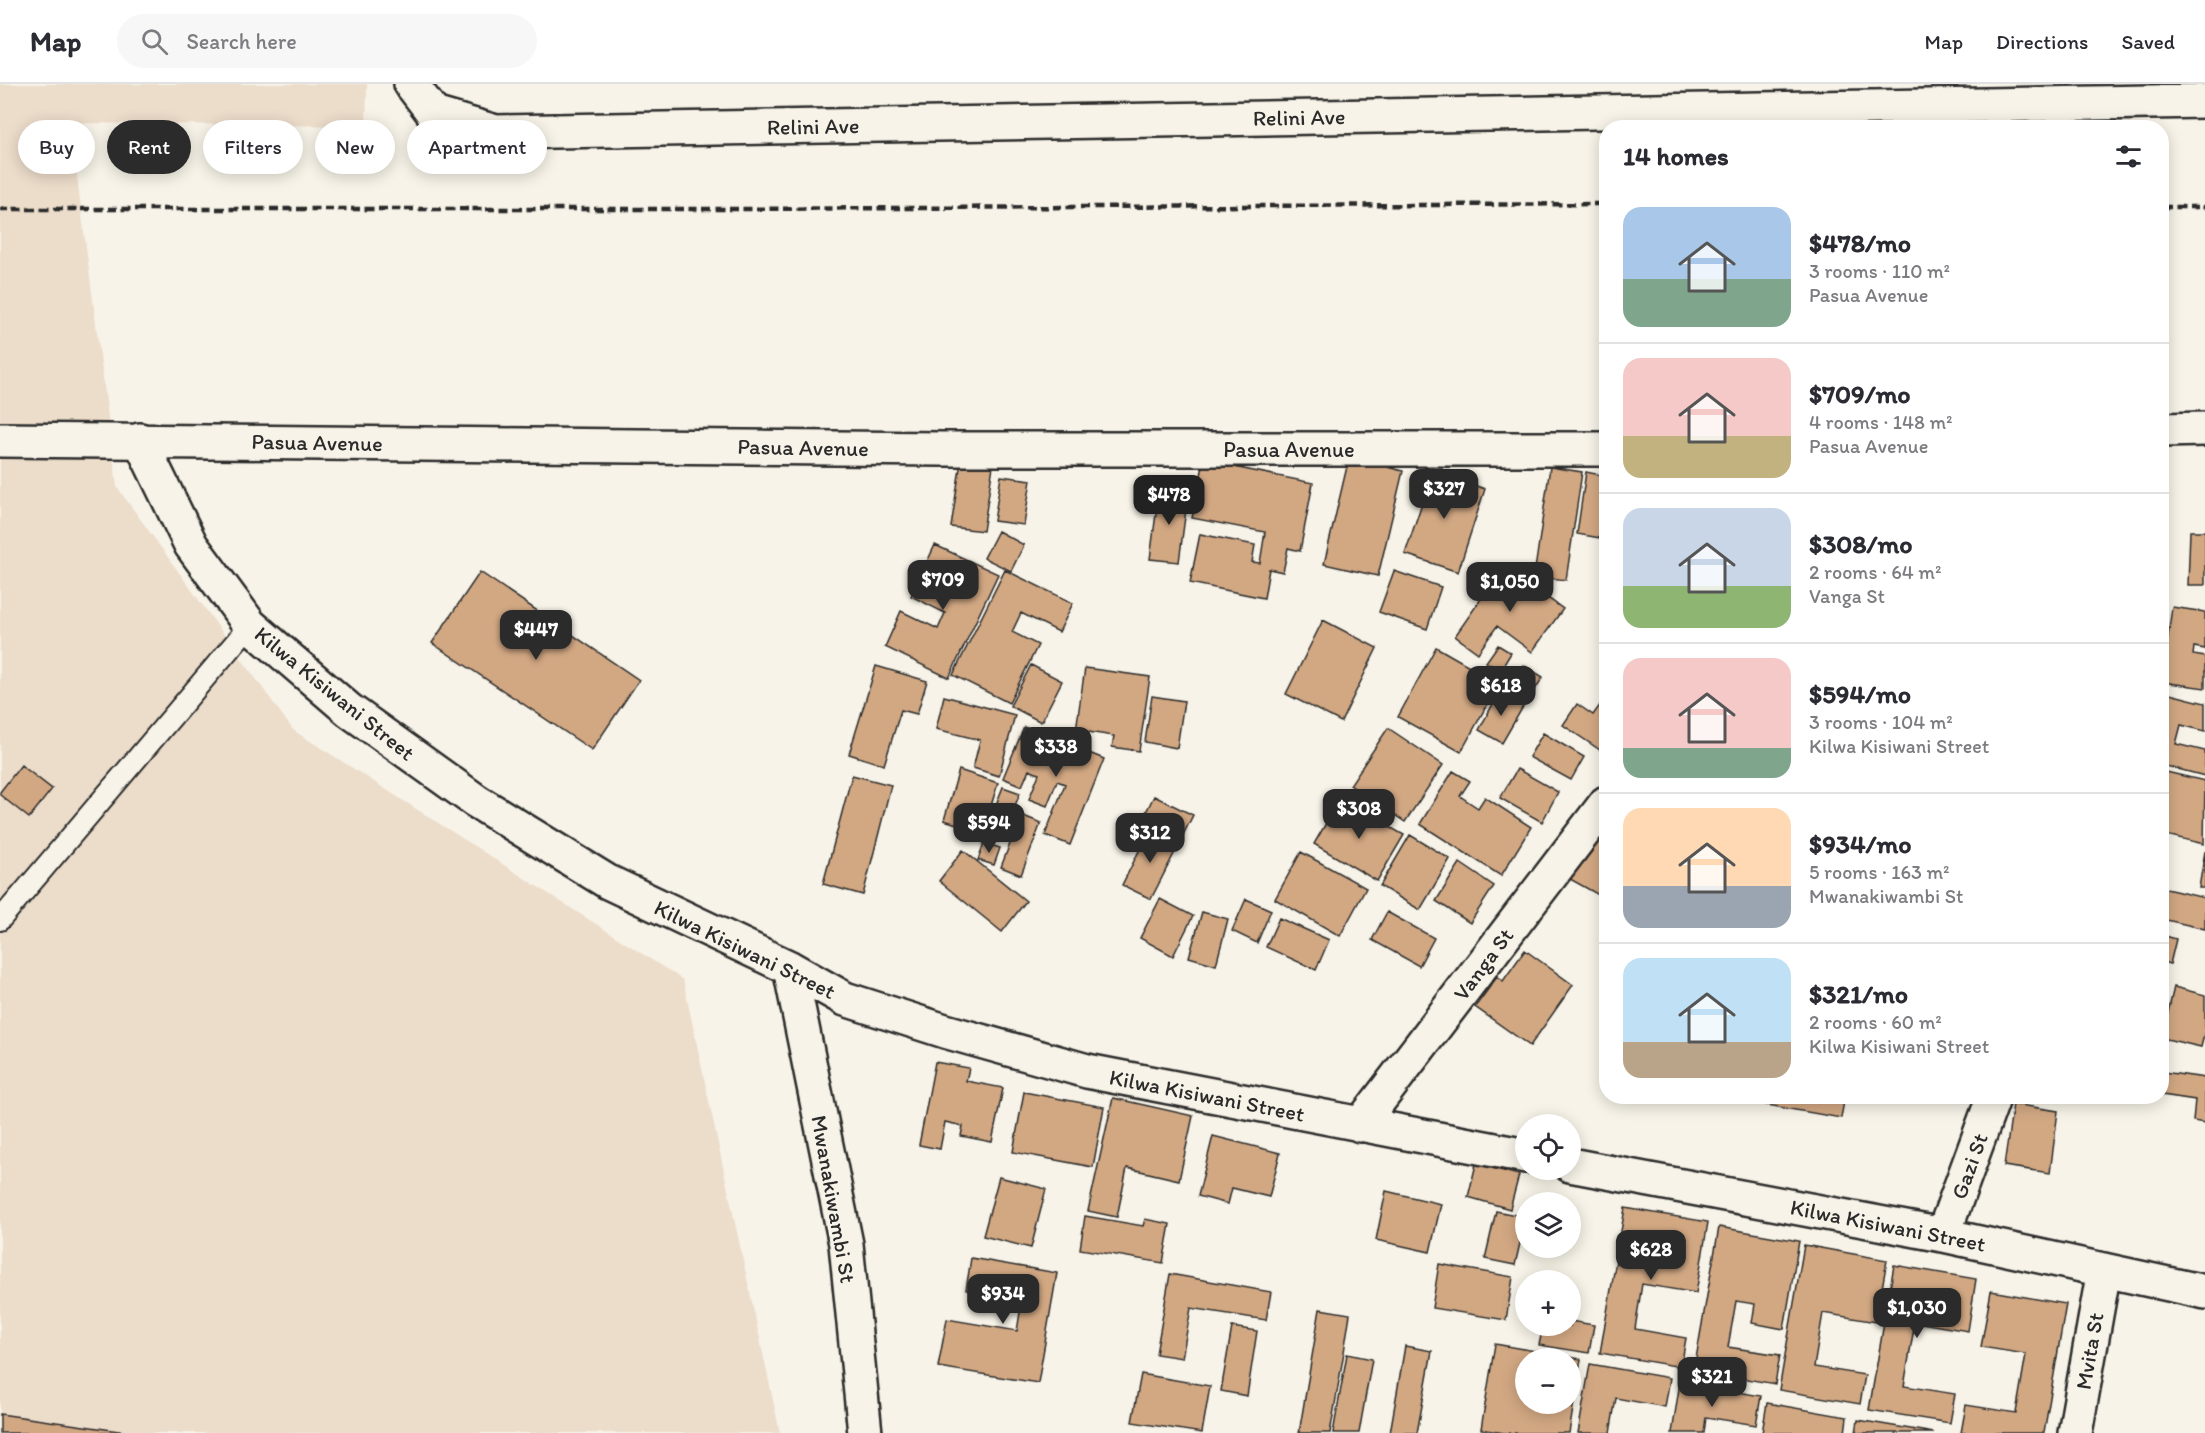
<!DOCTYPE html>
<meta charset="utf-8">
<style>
:root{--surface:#fff;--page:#f7f7f7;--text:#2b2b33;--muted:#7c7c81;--line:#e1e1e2;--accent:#2b2b2b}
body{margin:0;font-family:Itim,sans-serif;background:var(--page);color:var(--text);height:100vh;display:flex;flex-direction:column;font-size:22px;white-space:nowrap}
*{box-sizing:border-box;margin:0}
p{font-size:20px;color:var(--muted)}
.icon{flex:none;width:33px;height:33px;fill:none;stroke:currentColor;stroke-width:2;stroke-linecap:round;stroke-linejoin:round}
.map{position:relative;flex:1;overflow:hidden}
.side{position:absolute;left:1599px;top:36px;width:570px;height:984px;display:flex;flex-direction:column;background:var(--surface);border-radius:24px;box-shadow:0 3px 15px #0003}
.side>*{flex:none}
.guide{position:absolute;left:18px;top:36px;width:570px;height:54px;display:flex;gap:12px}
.tools{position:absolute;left:1515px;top:1030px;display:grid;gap:12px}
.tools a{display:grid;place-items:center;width:66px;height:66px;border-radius:50%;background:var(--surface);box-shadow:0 3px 15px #0003;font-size:30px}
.price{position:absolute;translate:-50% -51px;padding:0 14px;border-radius:12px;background:var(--accent);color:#fff;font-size:20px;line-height:39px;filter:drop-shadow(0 2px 3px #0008)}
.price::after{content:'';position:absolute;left:50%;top:36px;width:18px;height:14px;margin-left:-9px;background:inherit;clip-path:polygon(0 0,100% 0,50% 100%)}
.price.selected{background:#222;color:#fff}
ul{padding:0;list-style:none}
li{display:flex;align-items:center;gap:18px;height:150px;padding:0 24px}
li+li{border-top:2px solid var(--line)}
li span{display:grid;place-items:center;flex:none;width:168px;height:120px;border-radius:18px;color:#555}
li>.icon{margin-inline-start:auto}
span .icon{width:72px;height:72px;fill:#fffc;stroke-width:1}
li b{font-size:26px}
h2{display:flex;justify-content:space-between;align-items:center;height:72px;padding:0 24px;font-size:26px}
.pill{padding:0 21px;border-radius:27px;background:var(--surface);box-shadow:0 3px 15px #0003;font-size:21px;line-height:54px}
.pill.selected{background:var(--accent);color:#fff}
header{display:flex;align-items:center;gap:36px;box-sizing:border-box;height:84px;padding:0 30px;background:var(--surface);border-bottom:2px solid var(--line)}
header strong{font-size:28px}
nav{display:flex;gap:33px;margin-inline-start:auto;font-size:21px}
.search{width:420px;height:54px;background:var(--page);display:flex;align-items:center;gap:15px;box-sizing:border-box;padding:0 21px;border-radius:33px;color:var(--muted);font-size:22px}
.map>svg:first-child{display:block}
</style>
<header>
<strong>Map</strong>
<div class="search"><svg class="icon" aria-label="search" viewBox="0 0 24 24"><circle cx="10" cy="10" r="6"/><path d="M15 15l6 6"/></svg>Search here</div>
<nav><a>Map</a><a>Directions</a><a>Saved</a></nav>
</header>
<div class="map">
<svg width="2205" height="1349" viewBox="0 0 2205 1349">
<rect width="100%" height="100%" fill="#f7f3e8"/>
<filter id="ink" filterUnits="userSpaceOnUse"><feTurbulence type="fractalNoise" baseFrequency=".0167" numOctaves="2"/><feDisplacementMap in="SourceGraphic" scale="12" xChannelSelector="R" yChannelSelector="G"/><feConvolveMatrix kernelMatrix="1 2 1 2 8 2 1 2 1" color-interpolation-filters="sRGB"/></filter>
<g filter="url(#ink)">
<!-- built -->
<path fill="#ecdcca" d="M0,0H367L366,42L70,39L117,403L293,646L683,896L780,1349H0Z"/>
<!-- building -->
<path fill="#d2a883" stroke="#2b2b2b" stroke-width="1.5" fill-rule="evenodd" d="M1349,374L1403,387L1378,492L1324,480Z
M961,377L993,382L983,447L951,443Z
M1204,377L1313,399L1300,467L1288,464L1283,488L1269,485L1264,514L1190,499L1200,450L1255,461L1252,478L1260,479L1265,448L1192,434Z
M1550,383L1582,388L1566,496L1534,492Z
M1425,384L1485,405L1458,488L1405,470L1425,410L1418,408Z
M1586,388L1606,392V455L1577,450Z
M1001,392L1031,396L1024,441L994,437Z
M1159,407L1188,410L1179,478L1150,475Z
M998,447L1024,461L1011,487L984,474Z
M2190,447H2205V501H2188Z
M935,461L998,490L949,594L885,563L901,527L938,545L945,529L911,512Z
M1504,482L1563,525L1532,568L1497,542L1478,569L1455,552Z
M1005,486L1073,519L1059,548L1021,529L1012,548L1038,561L1009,619L953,591Z
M1394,487L1441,503L1427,545L1379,528Z
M480,488L639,596L592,666L432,559Z
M2172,523L2205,528V565L2194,563L2193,571L2205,573V604L2162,598Z
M1323,536L1377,564L1341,638L1286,610Z
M1498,561L1511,569L1500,587L1486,578Z
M1436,563L1499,599L1461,668L1398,633Z
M1031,581L1062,597L1041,638L1010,622Z
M1523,581L1543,593L1531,612L1512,600Z
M876,582L927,597L917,630L901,626L884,681L849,670Z
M1085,584L1150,593L1139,667L1112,663L1114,652L1076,646Z
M1500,607L1524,621L1502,659L1479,646Z
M2162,608L2205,619V647L2181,641L2176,660L2205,667V692L2162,681Z
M944,612L1015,631L999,692L973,684L980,656L936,645Z
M1152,612L1184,617L1177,664L1145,658Z
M1606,613V657L1600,666L1563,641L1577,620L1593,631Z
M1024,643L1104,675L1070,761L1045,751L1065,700L1057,697L1047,722L1029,715L1039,690L1029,686L1022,702L1003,694Z
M1388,644L1443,681L1405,738L1350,701Z
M1543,649L1584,673L1571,696L1529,673Z
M21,681L52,705L29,734L0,711V708Z
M1517,685L1558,708L1542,738L1500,714Z
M959,686L998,699L983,748L944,736Z
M1453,687L1470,697L1460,712L1478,724L1485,713L1531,743L1501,792L1420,740Z
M2162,687L2205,697L2204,760L2162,750Z
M852,691L891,701L863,811L823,800Z
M1003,703L1020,709L1002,755L985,748Z
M1154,712L1193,731L1181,755L1142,736Z
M1340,715L1404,751L1377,797L1314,760Z
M1606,730V815L1570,795Z
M1021,731L1041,739L1021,791L1001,783Z
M1150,745L1179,760L1151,815L1122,801Z
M1410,751L1450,775L1420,826L1380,802Z
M984,759L1000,764L994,781L978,776Z
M963,766L1026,817L1002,848L939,797Z
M2205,767V804H2199Z
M1301,768L1366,804L1340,852L1275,815Z
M1460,779L1494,802L1470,839L1436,817Z
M2162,804L2205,814V845L2162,835Z
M1160,815L1193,832L1173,872L1140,854Z
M1246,815L1271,826L1257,859L1232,847Z
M1202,828L1228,835L1216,881L1189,873Z
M1387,828L1434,854L1419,882L1372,856Z
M1279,834L1329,856L1316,886L1266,863Z
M2162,851L2176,855L2170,880L2162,878Z
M1525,866L1573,901L1530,962L1475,923L1497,893L1503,897Z
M2174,903L2205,911V947L2201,963L2162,954Z
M935,978L969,984L966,997L1003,1004L992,1058L961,1052L963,1042L945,1038L940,1065L919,1061Z
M2163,988L2205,994V1039L2193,1037L2195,1016L2162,1011Z
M1024,1008L1104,1023L1093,1083L1013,1068Z
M1751,1012H1845L1841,1034L1750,1018Z
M1113,1014L1193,1032L1179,1096L1127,1084L1117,1133L1088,1127Z
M2013,1020L2058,1027L2050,1089L2004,1082Z
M1213,1052L1280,1069L1269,1113L1232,1104L1228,1120L1198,1112Z
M1476,1080L1519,1091L1510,1125L1468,1113Z
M999,1093L1046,1105L1031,1164L983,1152Z
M1386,1107L1441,1120L1430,1168L1376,1156Z
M1625,1124L1708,1138L1696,1209L1642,1200L1635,1245L1686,1254L1681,1283L1600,1269Z
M1496,1127L1526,1133L1515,1181L1485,1175Z
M1085,1132L1143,1142L1145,1135L1170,1140L1163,1179L1080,1165Z
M1719,1143L1799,1157L1784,1245L1752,1239L1755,1220L1736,1217L1728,1263L1780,1271L1775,1300L1694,1286Z
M1804,1161L1887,1176L1876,1238L1823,1229L1814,1283L1865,1291L1860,1320L1779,1306Z
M971,1174L1057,1189L1038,1299L938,1283L947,1235L1017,1247L1022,1216L966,1206Z
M1439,1180L1513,1193L1506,1236L1432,1224Z
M1894,1181L1976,1195L1968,1247L1915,1238L1904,1302L1955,1310L1950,1339L1869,1326Z
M1170,1190L1271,1208L1266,1236L1191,1224L1182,1274L1156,1270Z
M1991,1207L2066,1220L2044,1349H1961L1966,1321L2016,1329L2026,1270L1981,1263Z
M1320,1225L1350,1230L1344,1268L1330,1349H1299Z
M1570,1237L1594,1241L1589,1269L1539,1261L1543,1242H1570Z
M1232,1243L1257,1247L1247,1312L1221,1307Z
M1495,1260L1581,1275L1569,1349H1504L1481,1345ZM1526,1275H1570V1320H1526Z
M1405,1262L1432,1267L1417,1349H1390Z
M1347,1270L1372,1275L1359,1349H1333Z
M1590,1280L1670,1294L1665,1323L1616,1314L1610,1349H1578Z
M1141,1290L1210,1302L1202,1349L1132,1338Z
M1680,1298L1761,1312L1756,1341L1706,1333L1704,1349H1672Z
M1767,1319L1847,1333L1845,1349H1762Z
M0,1330L133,1349H0Z
M1858,1336L1934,1349H1856Z"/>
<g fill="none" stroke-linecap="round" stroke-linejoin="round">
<!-- service casing -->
<g stroke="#2b2b2b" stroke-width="24">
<path id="service" d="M0,836L250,541"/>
</g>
<!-- minor casing -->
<g stroke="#2b2b2b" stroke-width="38">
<path id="minor" d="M411,0L434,30L496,48L2205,17
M2162,346L2205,345
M0,356L942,365H1606
M140,356L191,461L250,541L349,626L476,717L608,798L790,884L845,915L945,947L1087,987L1526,1072
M790,884L846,1160L865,1349
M1360,1041L1606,719
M1570,1081L1943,1151L2205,1208
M1943,1151L1994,1012
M2075,1349L2104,1186"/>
</g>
<!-- service -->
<use href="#service" stroke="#f7f3e8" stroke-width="20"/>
<!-- minor -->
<use href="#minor" stroke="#f7f3e8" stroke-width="33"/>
<!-- rail -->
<path stroke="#2b2b2b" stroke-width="4.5" stroke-dasharray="9 4.5" stroke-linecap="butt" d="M2162,123H2205
M0,125H734L1606,120"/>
</g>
</g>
<g text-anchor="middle" stroke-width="6" stroke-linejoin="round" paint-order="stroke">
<!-- street labels -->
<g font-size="22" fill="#2b2b2b" stroke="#f7f3e8">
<text transform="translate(1299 33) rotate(-1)" y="8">Relini Ave</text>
<text transform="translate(813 42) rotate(-1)" y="8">Relini Ave</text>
<text transform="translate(317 358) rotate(1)" y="8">Pasua Avenue</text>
<text transform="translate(803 363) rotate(1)" y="8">Pasua Avenue</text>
<text x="1289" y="373">Pasua Avenue</text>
<text transform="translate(335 609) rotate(39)" y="8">Kilwa Kisiwani Street</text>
<text transform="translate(745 865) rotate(26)" y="8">Kilwa Kisiwani Street</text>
<text transform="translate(1483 880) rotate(-53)" y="8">Vanga St</text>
<text transform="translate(1207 1011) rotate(11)" y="8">Kilwa Kisiwani Street</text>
<text transform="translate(1969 1082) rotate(-70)" y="8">Gazi St</text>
<text transform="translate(834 1115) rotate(80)" y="8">Mwanakiwambi St</text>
<text transform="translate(1888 1141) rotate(11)" y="8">Kilwa Kisiwani Street</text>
<text transform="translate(2089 1267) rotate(-80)" y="8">Mvita St</text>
</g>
</g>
</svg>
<div class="tools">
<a><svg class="icon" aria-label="locate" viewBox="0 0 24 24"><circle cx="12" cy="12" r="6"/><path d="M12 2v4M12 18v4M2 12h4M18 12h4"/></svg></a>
<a><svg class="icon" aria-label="layers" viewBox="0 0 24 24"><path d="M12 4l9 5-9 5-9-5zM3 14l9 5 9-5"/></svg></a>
<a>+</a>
<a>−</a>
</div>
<b class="price" style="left:1444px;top:436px">$327</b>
<b class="price selected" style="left:1169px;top:442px">$478</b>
<b class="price" style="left:943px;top:527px">$709</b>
<b class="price" style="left:1510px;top:529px">$1,050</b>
<b class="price" style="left:536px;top:577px">$447</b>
<b class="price" style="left:1501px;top:633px">$618</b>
<b class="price" style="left:1056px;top:694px">$338</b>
<b class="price" style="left:1359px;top:756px">$308</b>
<b class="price" style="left:989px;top:770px">$594</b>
<b class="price" style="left:1150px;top:780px">$312</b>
<b class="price" style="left:1651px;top:1197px">$628</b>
<b class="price" style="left:1003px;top:1241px">$934</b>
<b class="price" style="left:1917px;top:1255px">$1,030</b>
<b class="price" style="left:1712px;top:1324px">$321</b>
<div class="guide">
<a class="pill">Buy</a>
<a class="pill selected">Rent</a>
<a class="pill">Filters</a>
<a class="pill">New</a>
<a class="pill">Apartment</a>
</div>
<section class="side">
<h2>14 homes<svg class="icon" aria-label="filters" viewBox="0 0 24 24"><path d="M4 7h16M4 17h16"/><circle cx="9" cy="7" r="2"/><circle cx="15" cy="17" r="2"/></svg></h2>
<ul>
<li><span style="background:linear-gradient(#a9c7e8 60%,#7fa58c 0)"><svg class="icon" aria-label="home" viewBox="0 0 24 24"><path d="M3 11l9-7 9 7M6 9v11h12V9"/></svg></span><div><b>$478/mo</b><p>3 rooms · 110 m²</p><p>Pasua Avenue</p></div></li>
<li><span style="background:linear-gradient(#f6c9c9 65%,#c2b280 0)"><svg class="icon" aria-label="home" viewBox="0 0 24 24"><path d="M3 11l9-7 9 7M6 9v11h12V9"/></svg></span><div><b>$709/mo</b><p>4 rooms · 148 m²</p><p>Pasua Avenue</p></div></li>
<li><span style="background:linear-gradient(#c9d6e8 65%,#8fb573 0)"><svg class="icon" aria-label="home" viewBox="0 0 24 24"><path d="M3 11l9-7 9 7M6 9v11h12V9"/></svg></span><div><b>$308/mo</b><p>2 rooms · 64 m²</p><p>Vanga St</p></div></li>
<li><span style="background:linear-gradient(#f6c9c9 75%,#7fa58c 0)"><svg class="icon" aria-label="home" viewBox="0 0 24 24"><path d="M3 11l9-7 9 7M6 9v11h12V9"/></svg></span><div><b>$594/mo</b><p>3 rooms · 104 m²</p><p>Kilwa Kisiwani Street</p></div></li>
<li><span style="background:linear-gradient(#ffd9b3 65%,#9aa5b1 0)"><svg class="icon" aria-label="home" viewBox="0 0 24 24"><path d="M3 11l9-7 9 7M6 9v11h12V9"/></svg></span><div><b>$934/mo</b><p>5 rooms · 163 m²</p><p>Mwanakiwambi St</p></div></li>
<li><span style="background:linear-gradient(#bfe0f5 70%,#b9a48a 0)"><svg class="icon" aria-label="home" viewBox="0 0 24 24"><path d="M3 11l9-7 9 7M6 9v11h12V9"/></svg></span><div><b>$321/mo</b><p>2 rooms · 60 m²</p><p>Kilwa Kisiwani Street</p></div></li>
</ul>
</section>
</div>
